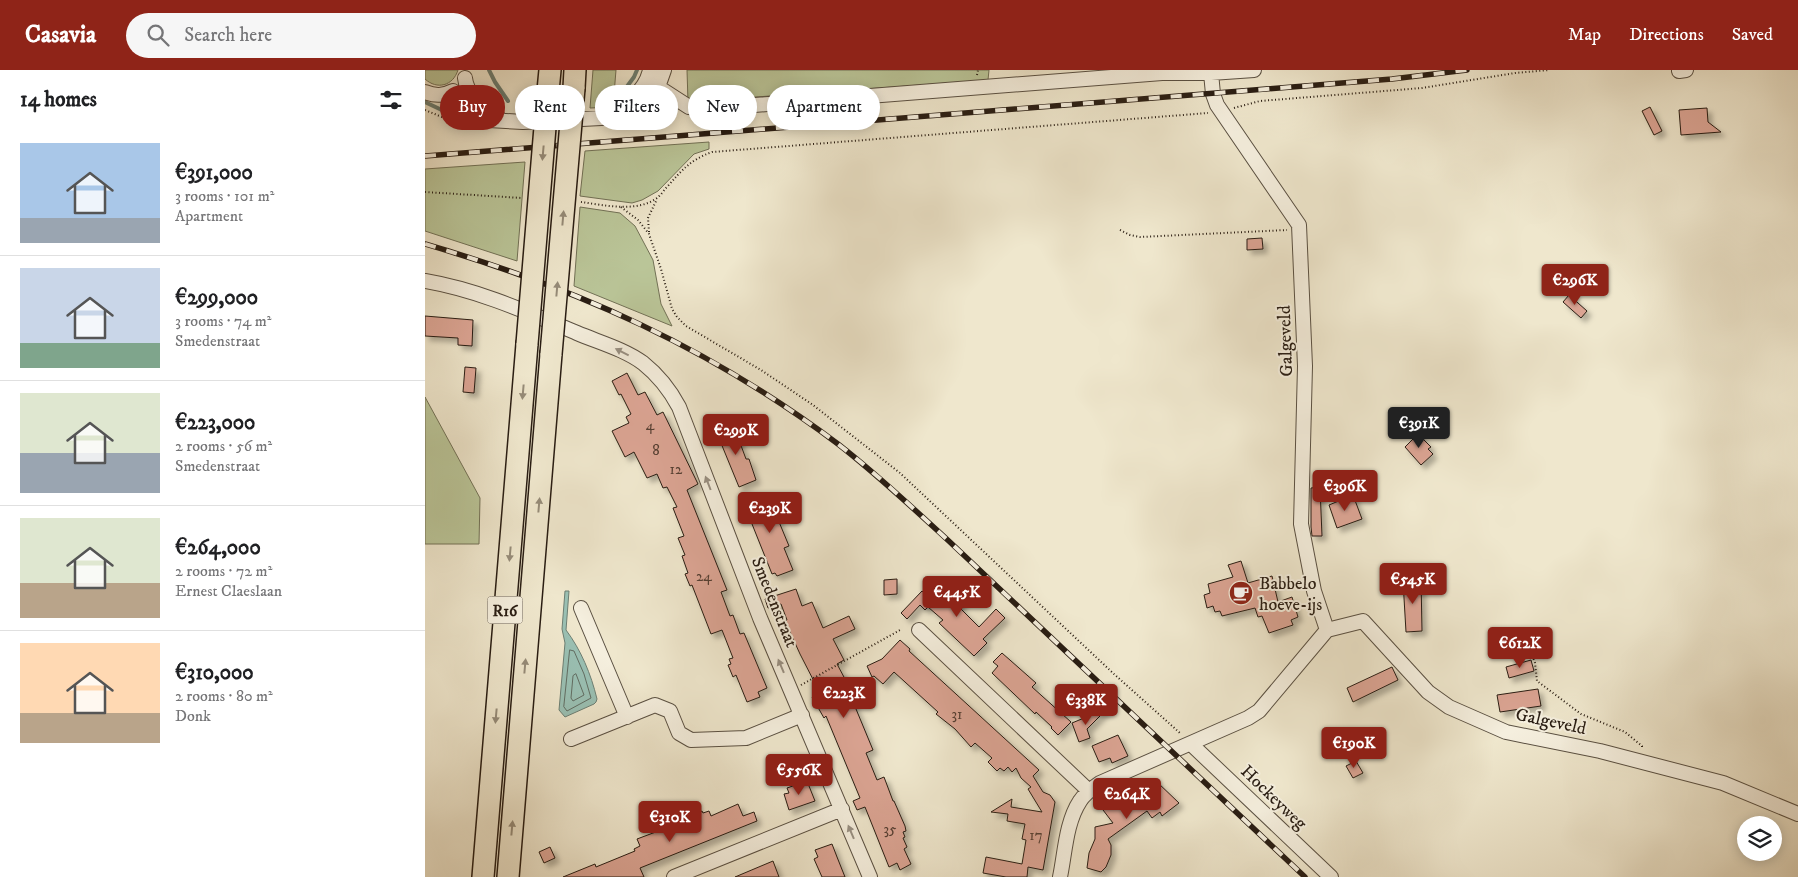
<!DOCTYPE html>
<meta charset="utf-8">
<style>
:root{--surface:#fff;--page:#f6f6f6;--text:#202124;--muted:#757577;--line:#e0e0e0;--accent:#8f2418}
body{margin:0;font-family:"IM FELL DW Pica",serif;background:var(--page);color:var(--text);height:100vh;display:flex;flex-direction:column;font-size:19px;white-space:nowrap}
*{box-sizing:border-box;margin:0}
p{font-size:16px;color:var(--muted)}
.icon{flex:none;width:28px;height:28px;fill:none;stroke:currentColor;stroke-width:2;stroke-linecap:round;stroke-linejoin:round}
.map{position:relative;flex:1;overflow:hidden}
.drawer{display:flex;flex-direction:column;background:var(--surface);width:425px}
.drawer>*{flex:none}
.top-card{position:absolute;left:15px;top:15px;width:475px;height:45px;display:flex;gap:10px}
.buttons{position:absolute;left:1312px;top:746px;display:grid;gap:10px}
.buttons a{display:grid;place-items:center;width:45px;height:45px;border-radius:50%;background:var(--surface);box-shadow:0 2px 12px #0003;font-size:25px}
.price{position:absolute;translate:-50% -42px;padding:0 11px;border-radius:5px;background:var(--accent);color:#fff;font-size:16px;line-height:32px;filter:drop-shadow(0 1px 2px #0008)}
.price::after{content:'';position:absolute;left:50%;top:30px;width:15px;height:11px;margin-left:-8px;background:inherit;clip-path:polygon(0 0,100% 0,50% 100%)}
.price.selected{background:#222;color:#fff}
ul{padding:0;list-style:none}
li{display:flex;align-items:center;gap:15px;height:125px;padding:0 20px}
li+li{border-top:1px solid var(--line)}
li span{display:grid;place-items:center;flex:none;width:140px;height:100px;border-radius:0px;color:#555}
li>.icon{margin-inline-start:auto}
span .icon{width:60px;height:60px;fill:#fffc;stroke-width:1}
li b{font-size:21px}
h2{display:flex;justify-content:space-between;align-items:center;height:60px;padding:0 20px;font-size:21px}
.tag{padding:0 18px;border-radius:22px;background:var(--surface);box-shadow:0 2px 12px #0003;font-size:18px;line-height:45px}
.tag.selected{background:var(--accent);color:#fff}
header{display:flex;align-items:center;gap:30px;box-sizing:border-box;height:70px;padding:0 25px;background:var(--accent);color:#fff}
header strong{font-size:24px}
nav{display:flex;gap:28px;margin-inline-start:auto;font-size:18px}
.search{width:350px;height:45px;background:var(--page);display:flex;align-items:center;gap:12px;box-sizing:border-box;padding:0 18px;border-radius:28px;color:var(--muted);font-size:19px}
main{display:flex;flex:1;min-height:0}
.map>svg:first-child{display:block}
</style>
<header>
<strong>Casavia</strong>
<div class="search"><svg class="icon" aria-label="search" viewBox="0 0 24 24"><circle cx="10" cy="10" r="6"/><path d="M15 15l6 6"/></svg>Search here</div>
<nav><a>Map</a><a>Directions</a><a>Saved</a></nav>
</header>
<main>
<section class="drawer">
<h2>14 homes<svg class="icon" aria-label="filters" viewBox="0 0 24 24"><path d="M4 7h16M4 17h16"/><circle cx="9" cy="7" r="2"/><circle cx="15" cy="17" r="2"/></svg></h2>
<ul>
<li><span style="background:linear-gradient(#a9c7e8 75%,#9aa5b1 0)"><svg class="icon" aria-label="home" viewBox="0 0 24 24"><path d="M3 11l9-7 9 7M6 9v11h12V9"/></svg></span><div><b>€391,000</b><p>3 rooms · 101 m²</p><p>Apartment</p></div></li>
<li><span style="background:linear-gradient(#c9d6e8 75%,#7fa58c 0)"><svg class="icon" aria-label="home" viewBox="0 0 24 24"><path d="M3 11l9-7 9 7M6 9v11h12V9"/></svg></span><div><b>€299,000</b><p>3 rooms · 74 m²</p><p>Smedenstraat</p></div></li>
<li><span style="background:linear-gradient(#dfe7d0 60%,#9aa5b1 0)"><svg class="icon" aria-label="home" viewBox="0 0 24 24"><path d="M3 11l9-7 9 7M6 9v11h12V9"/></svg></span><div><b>€223,000</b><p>2 rooms · 56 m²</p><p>Smedenstraat</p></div></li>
<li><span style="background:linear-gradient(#dfe7d0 65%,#b9a48a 0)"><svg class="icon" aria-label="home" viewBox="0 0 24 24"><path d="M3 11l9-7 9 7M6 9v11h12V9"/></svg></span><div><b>€264,000</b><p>2 rooms · 72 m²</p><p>Ernest Claeslaan</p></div></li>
<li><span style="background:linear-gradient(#ffd9b3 70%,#b9a48a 0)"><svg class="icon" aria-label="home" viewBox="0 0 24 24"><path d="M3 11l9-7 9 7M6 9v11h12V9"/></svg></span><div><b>€310,000</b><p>2 rooms · 80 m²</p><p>Donk</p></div></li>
</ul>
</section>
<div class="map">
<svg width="1373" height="807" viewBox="0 0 1373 807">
<defs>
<filter id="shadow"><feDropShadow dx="4.5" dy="4.5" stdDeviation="2.5" flood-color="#0004"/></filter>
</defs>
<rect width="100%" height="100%" fill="#efe7cd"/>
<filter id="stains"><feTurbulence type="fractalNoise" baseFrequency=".004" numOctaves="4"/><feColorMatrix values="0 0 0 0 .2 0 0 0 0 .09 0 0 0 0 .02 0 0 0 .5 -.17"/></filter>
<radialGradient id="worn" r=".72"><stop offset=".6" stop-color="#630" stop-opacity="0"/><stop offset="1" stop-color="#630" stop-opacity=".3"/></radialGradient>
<!-- green -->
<path fill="#bac598" stroke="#727156" d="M0,0H33C28,16 12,20 0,9Z
M168,0H191L188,37L165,38Z
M262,0H564L563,10L263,32Z
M284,72V79L269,84L233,121L217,130L207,133L155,126L160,81Z
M100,92L92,191L0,161V99Z
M155,137L195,143L210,156L228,190L236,234L247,256L149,216Z
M0,327L55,428L54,474H0Z"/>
<!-- water -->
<path fill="#9ac0b3" stroke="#6d7f73" d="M140,521H144L141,560C156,580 166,604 172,629L171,632L169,634L140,647L134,640L140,573L137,559Z"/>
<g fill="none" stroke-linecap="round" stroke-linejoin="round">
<!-- shore -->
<path stroke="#626e63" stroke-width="1" d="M145,580L149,581L159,604L166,628L142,641L139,637Z
M151,604L159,625L148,631L146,628L148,606Z"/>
<!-- stream -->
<path stroke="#6d7f73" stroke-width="4" d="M64,0L70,12L83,31
M195,26L209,7L212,0
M0,32L40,51L58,53"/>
</g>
<!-- building -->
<path fill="#dba493" stroke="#291d13" filter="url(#shadow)" d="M1225,37L1237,61L1229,65L1217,41Z
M1282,38L1283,52L1296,62L1256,65L1254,40Z
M837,168L838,179L822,180V169Z
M1144,225L1162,241L1156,248L1138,232Z
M0,246L48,250L47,276L33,275V268L0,266Z
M40,297L51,298L49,323L38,322Z
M202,303L213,325L220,322L232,345L238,342L273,414L262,420L302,520L296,522L305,546L308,545L315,564L319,563L342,618L333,622L335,627L322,632L311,605L308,607L303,595L306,594L304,589L308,588L297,560L286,564L267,515L265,516L260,504L263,503L257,486L260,485L253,468L259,466L248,438L252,437L242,417L238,418L232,404L222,408L209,382L200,387L187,361L204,353L201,347L206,344L196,324L194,325L187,311Z
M308,354L321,389H324L331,410L314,417L291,361Z
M993,364L1006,377L1003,379L1008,384L996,395L980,377Z
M895,417L897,466H887L886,457V418Z
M928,425L937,449L912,458L904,435Z
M341,426L344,434L350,432L355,446L352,447L364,476L359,478L368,500L352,506L350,503L347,504L319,434Z
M816,491L823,513L847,506L853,532L867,527L873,547L866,550L868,555L844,563L837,546L833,547L830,538L797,546L795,541L790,542L788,536L782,538L779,525L785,523L783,514L808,507L803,495Z
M472,509V524L459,525V510Z
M996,509L997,561L981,562L978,511Z
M543,512L549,518L535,534L537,535L535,538L554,557L571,539L580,548L558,569L562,573L549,586L514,553L518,550L503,537L500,540L495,535L482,549L476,543L497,521L503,526L510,520L518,529L523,524L528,529Z
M371,519L377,536L387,532L398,558L424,546L430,559L408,569L419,590L412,594L420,609L415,612L431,639L448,680L441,683L452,710L459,707L468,731H469L480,756L481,761L478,762L480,767L478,768L482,777L479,779L486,794L475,800L472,793L464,797L440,737L432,740L428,731L435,728L401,646L399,648L387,627L395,623L375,584L360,551L362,550L356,534L343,538L340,529Z
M475,570L485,579L484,581L614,700L608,706L618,722L625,725L630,732L618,800L603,797L602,807H581L558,803L561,787L597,794L601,770L597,769L600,754L582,751L583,744L566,742L587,729L586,737L617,742L603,719L606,717L596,708L591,698L587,702L583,697L579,701L575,698L572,701L563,692L567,688L550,673L546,677L530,659L511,644L513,642L469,602L458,614L449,606L447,607L442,596L457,589Z
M577,583L611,613L607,617L646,652L633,665L626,658L627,657L611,642L610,644L567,603L573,596L568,592Z
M1106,590L1109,601L1084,608L1081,597Z
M967,597L973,610L928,632L922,618Z
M1113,619L1116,636L1075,642L1072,625Z
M683,638L662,659L665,668L654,672L647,653Z
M693,665L703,686L687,693L685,688L674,692L667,676Z
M931,691L938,703L928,708L921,696Z
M382,711L390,731L364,740L359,724L364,723L362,718Z
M731,711L754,733L737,746L735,742L727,748L722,741L683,769L686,775V785L681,797L676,802L662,798L664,783L670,769V757L688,753L678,740L697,726L701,732Z
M313,734L318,746L329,742L332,751L215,798L219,807H138L170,794L171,797L210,781L209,779L215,776L212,769L244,757L247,764L264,756L262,750L270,747L269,745L277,741L278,743L284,741L286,746Z
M407,774L412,787L420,807H397L389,789L393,787L390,780Z
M125,777L130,788L119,793L114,782Z
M348,791L354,807H310Z"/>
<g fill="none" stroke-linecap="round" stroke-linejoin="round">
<!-- minor casing -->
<g stroke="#5a5042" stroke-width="16">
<path id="minor" d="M1254,1L1261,0
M786,3L788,24L792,35L874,155L880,296L876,454L889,521L902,560
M40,8C42,28 63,38 76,50
M233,17L264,37L279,39L737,3H786L829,0
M0,22C10,26 18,26 28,21
M20,25L30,28L49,42L64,50L98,52L196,47L211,41L223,32L233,17L239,0
M179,45C200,36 220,23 225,0
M0,211C53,220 102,242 152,263C173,272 199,279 218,293C233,305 245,320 254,337L335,548L445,807
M156,538L202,647
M494,560L664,721
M146,669L230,635L245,641L254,663L266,670L321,668L377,645
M766,674L906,807
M249,807L417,739
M635,807C640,783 641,752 655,731C660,723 668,718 675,713L823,648L834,641L902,560L938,551L1003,622L1024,637L1081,662L1175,681L1298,713L1373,744"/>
</g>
<!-- highway casing -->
<g stroke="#291d13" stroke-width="24">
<path id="highway" d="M149,18L150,0
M123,21L125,0
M58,807L102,274
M83,807L126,284"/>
</g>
<!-- path -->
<path stroke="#291d13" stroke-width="2" stroke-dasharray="1 2.5" stroke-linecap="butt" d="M552,5L553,0
M809,38L835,31L997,18L1090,3L1124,0
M0,40L41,57L52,59
M0,122L97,128
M156,132C179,135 211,143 232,128C236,125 239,120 242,117C257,100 265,90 287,82L783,43
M196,137L213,150L224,164L236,199L247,239L252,247L261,256L336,300L388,335L475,403L689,604L755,663
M695,160L705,165L715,167L862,160
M224,162L223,148L232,129
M1105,579L1110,593L1112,611L1156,644L1200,662L1217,676V678
M376,615L477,559"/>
<!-- minor -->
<use href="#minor" stroke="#f5efde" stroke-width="14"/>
<!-- highway -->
<use href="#highway" stroke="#efe7cd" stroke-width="21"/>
<!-- rail casing -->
<g stroke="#291d13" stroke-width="5.5">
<path id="rail" d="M0,86L967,9L1042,0
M0,174C154,219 285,278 413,374C453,405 490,440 527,474L880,807"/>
</g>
<!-- rail -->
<use href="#rail" stroke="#f5efde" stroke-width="4" stroke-dasharray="11" stroke-linecap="butt"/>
<!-- highway-bridge casing -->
<g stroke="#291d13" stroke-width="24" stroke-linecap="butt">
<path id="highway-bridge" d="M102,274L123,21
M126,284L149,18"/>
</g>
<!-- highway-bridge -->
<use href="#highway-bridge" stroke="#efe7cd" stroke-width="21"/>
</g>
<!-- one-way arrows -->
<defs><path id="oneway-solid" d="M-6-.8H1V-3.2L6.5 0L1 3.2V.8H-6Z" transform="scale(1.25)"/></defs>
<g fill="#968c79">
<use href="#oneway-solid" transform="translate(118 83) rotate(95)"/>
<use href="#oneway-solid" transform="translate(138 148) rotate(-85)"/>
<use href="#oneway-solid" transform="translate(132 219) rotate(-85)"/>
<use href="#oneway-solid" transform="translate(98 322) rotate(95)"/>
<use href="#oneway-solid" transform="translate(114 435) rotate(-85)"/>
<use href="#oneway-solid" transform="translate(85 484) rotate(95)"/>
<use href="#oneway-solid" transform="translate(100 596) rotate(-85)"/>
<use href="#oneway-solid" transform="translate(71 646) rotate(95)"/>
<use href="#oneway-solid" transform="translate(87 758) rotate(-85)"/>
</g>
<g fill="#999083">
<use href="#oneway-solid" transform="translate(197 282) rotate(-153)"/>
<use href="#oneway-solid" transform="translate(283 413) rotate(-111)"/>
<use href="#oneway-solid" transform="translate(356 596) rotate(-113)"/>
<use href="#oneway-solid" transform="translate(426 762) rotate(-113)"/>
</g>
<!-- icons -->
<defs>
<g id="cafe-disc" transform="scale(1.25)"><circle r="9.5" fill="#8f2418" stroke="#f5efde"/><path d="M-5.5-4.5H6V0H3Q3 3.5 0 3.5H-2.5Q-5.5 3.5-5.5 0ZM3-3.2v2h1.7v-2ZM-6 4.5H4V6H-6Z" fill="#fff"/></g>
</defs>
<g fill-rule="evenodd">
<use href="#cafe-disc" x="816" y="523"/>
</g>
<g text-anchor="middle" stroke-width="4" stroke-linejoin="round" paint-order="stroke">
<!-- number labels -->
<g font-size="15" fill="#563f33">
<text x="225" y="360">4</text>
<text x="231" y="385">8</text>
<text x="251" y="404">12</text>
<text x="279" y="511">24</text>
<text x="532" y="649">31</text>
<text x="465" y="764">35</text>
<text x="611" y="770">17</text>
</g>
<!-- shield labels -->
<rect fill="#f5efde" stroke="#665c50" stroke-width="1" x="62.5" y="526.5" width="35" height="27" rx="4"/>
<g font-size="16" font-weight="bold" fill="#291d13">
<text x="80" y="546">R16</text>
</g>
<!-- street labels -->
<g font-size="18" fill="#291d13" stroke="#f5efde">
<text transform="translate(860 271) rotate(-92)" y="6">Galgeveld</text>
<text transform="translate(350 532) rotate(68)" y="6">Smedenstraat</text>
<text transform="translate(1126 651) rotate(12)" y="6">Galgeveld</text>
<text transform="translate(849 727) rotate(44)" y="6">Hockeyweg</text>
</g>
<!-- poi labels -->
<g font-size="18" fill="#291d13" stroke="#f5efde" text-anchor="start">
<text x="834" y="519">Babbelo<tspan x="834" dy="21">hoeve-ijs</tspan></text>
</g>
</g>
<rect width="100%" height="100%" filter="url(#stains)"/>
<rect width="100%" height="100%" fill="url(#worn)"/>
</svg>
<div class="buttons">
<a><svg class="icon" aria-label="layers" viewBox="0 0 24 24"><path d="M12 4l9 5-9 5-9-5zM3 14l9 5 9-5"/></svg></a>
</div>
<b class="price" style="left:1150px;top:236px">€296K</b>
<b class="price selected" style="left:994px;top:379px">€391K</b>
<b class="price" style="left:311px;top:386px">€299K</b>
<b class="price" style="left:920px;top:442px">€396K</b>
<b class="price" style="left:345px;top:464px">€239K</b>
<b class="price" style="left:988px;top:535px">€545K</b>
<b class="price" style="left:532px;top:548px">€445K</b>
<b class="price" style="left:1095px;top:599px">€612K</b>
<b class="price" style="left:419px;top:649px">€223K</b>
<b class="price" style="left:661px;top:656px">€338K</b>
<b class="price" style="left:929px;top:699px">€190K</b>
<b class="price" style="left:374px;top:726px">€556K</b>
<b class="price" style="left:702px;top:750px">€264K</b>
<b class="price" style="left:245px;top:773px">€310K</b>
<div class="top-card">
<a class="tag selected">Buy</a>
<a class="tag">Rent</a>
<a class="tag">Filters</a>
<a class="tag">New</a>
<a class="tag">Apartment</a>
</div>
</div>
</main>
